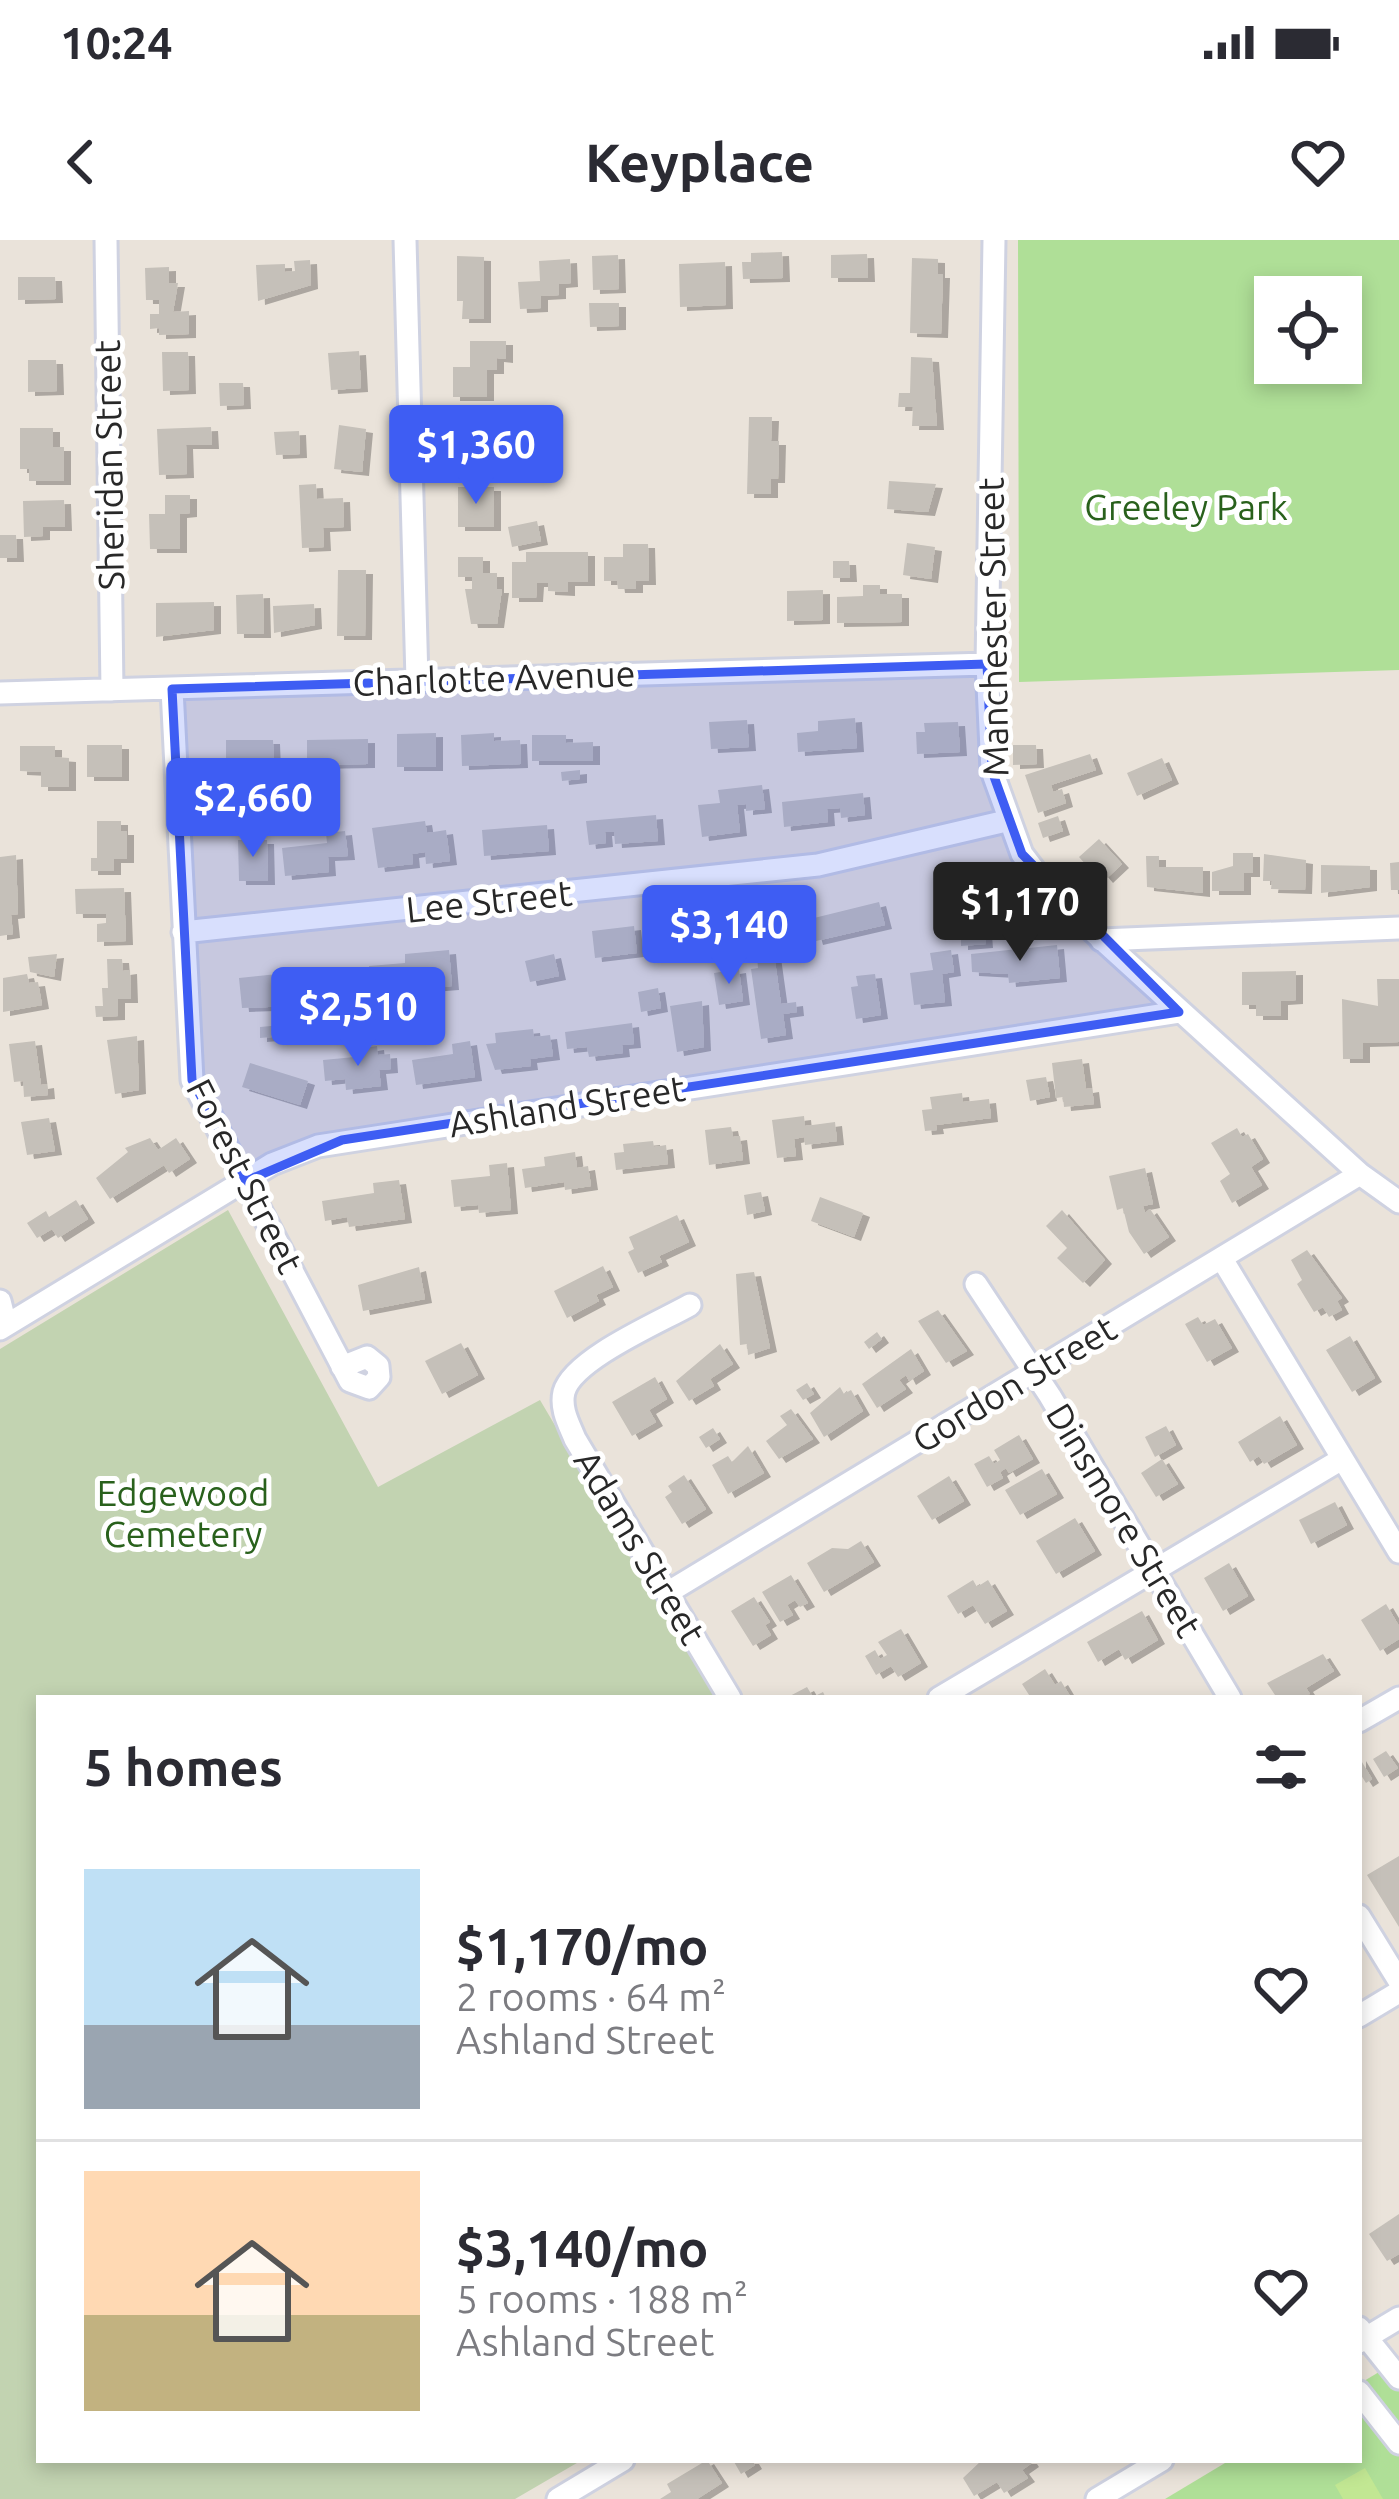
<!DOCTYPE html>
<meta charset="utf-8">
<style>
:root{--surface:#fff;--page:#f2f2f3;--text:#2b2b33;--muted:#7c7c81;--line:#e1e1e2;--accent:#3e5df3}
body{margin:0;font-family:Ubuntu,sans-serif;background:var(--page);color:var(--text);height:100vh;display:flex;flex-direction:column;font-size:45px;white-space:nowrap}
*{box-sizing:border-box;margin:0}
p{font-size:39px;color:var(--muted)}
.icon{flex:none;width:66px;height:66px;fill:none;stroke:currentColor;stroke-width:2;stroke-linecap:round;stroke-linejoin:round}
.map{position:relative;flex:1;overflow:hidden}
.drawer{position:absolute;left:36px;top:1455px;width:1326px;height:768px;display:flex;flex-direction:column;background:var(--surface);border-radius:0px;box-shadow:0 6px 18px #0003}
.drawer>*{flex:none}
.fabs{position:absolute;left:1254px;top:36px;display:grid;gap:24px}
.fabs a{display:grid;place-items:center;width:108px;height:108px;border-radius:0px;background:var(--surface);box-shadow:0 6px 18px #0003;font-size:60px}
.price{position:absolute;translate:-50% -102px;padding:0 27px;border-radius:12px;background:var(--accent);color:#fff;font-size:39px;line-height:78px;filter:drop-shadow(0 3px 6px #0008)}
.price::after{content:'';position:absolute;left:50%;top:72px;width:36px;height:27px;margin-left:-18px;background:inherit;clip-path:polygon(0 0,100% 0,50% 100%)}
.price.active{background:#222;color:#fff}
ul{padding:0;list-style:none}
li{display:flex;align-items:center;gap:36px;height:300px;padding:0 48px}
li+li{border-top:3px solid var(--line)}
li span{display:grid;place-items:center;flex:none;width:336px;height:240px;border-radius:0px;color:#555}
li>.icon{margin-inline-start:auto}
span .icon{width:144px;height:144px;fill:#fffc;stroke-width:1}
li b{font-size:51px}
h2{display:flex;justify-content:space-between;align-items:center;height:144px;padding:0 48px;font-size:51px}
.status{display:flex;justify-content:space-between;align-items:center;height:84px;padding:0 60px;background:var(--surface);direction:ltr}
.status svg{height:33px;fill:currentColor}
header{display:flex;justify-content:space-between;align-items:center;height:156px;padding:0 48px;background:var(--surface);font-size:54px;font-weight:700}
.map>svg:first-child{display:block}
</style>
<div class="status"><b>10:24</b><svg viewBox="0 0 49 12"><path d="M0 12V9h3v3zM5 12V6h3v6zM10 12V3h3v9zM15 12V0h3v12zM26 1h20v11H26zM47 4h2v5h-2z"/></svg></div>
<header><svg class="icon" aria-label="back" viewBox="0 0 24 24"><path d="M15 5l-7 7 7 7"/></svg>Keyplace<svg class="icon" aria-label="heart" viewBox="0 0 24 24"><path d="M12 20l-8-8c-3-5 5-10 8-4 3-6 11-1 8 4z"/></svg></header>
<div class="map">
<svg width="1399" height="2259" viewBox="0 0 1399 2259">
<defs>
<filter id="shadow"><feDropShadow dx="7" dy="4" stdDeviation="0" flood-color="#0004"/></filter>
</defs>
<rect width="100%" height="100%" fill="#eae3da"/>
<!-- green -->
<path fill="#afdf97" fill-rule="evenodd" d="M1018,0H1399V430L1019,442ZM1275,57H1341V123H1275Z
M1399,2120V2259H1165L1230,2220H1359V2144Z"/>
<!-- cemetery -->
<path fill="#c2d3b1" d="M228,970L378,1247L540,1160L716,1458H39V2220H582L515,2259H0V1109Z"/>
<!-- pitch -->
<path fill="#c2e793" d="M1365,2228L1383,2259H1343L1335,2245Z"/>
<!-- building -->
<path fill="#c5c0b9" filter="url(#shadow)" d="M782,12L783,38L743,39L742,22H751V13Z
M867,14L868,38H831V15Z
M618,15L619,49L593,50L592,16Z
M457,16L484,17V79H462L463,61H457Z
M912,18L938,19V34H943L941,94L910,93Z
M570,19L571,43L559,44V55L541,56V68L520,69L518,42L540,41L539,21Z
M310,20L311,45L258,61L256,25L285,24V32L295,31L294,21Z
M725,22L726,65L680,67L679,24Z
M169,27V43H178L173,72L189,71V94L159,95V88L150,89V74H159V60H146L145,28Z
M18,37H55L56,59L18,60Z
M589,63H619V86L590,87Z
M470,101H506V119L497,118V130H487V157H453V127H470Z
M359,111L361,148L331,150L328,113Z
M162,112H188L189,150L163,151Z
M911,117L932,118L937,186H912L913,167H898L899,153H910Z
M28,120H56L57,151L28,152Z
M219,143H243L244,165L220,166Z
M749,177H772L771,201H779L778,239H771V254H747Z
M339,185L366,189L362,232L334,229Z
M211,187L212,205H186L187,234L159,235L157,189Z
M20,188H53V207H64V241H29V229H20Z
M299,191L300,214L276,215L274,192Z
M889,241L936,244L928,272L887,269Z
M316,244L317,259L343,258L344,287L323,288L324,307L302,308L299,245Z
M458,247H494V287H458Z
M165,255H190V273L180,274V309H150L149,274H165Z
M64,260L65,287H43V296L24,297L23,261Z
M537,281L541,301L512,307L508,287Z
M0,295H16L17,318H0Z
M907,303L935,307L931,339L903,335Z
M623,304H648L649,341H636V349H618L617,341H604V317H623Z
M526,312H588V342H568V352L548,351V343H537L536,358H512V322H526Z
M458,317H483V333H497V349H502L497,384H471L465,349H472V337H458Z
M833,321H849L850,338H833Z
M338,330H366L365,396H337Z
M863,345H880V354H902V382L837,383V357L863,356Z
M823,350V380L787,381V351Z
M263,354L264,394H237L236,355Z
M214,362V390L156,397V363Z
M314,364L315,385L274,393L273,366Z
M855,478L857,508L798,512L797,493L818,491V481Z
M747,480L749,507L711,509L709,482Z
M958,482L960,512L917,514L916,492H925L924,483Z
M436,493V527H397V494Z
M494,493V501L520,500L521,524L462,526L461,495Z
M532,495H566V503L593,502V521H532Z
M368,499V524L307,525V500Z
M226,500H273L274,526H226Z
M87,505H122V537H87Z
M1013,505H1036L1037,524L1013,525Z
M20,506H55V517L69,518V547H41V532L20,531Z
M1090,514L1096,530L1051,545L1053,552L1062,549L1066,563L1038,573L1025,535Z
M1162,518L1172,540L1137,556L1127,533Z
M580,530V539L562,541L561,532Z
M762,545L765,569L746,571V564L737,565L740,592L702,597L698,565L720,563L718,550Z
M863,553L865,575L841,578L840,568L827,569L828,582L784,587L782,562Z
M656,575L658,601L615,604L614,592H605L606,603L589,605L586,581Z
M1058,576L1063,591L1043,598L1038,583Z
M97,581H121V591H127V619H114V631H91V618H97Z
M425,581L427,593L446,590L450,621L426,624L425,612L412,614L413,624L378,628L372,588Z
M547,585L549,611L484,616L482,590Z
M345,591L348,616L328,617L329,632L285,636L282,608L327,603L326,593Z
M1099,599L1122,624L1106,639L1100,632L1096,636L1079,617Z
M238,600H267L268,641H239Z
M1233,613H1253V633H1244V651H1212V632L1233,626Z
M1264,614L1306,620L1305,650L1271,649L1272,641H1263Z
M16,615L18,674L11,675L13,694L0,696V617Z
M1146,616H1159V627H1203V653L1147,647Z
M1399,622V650H1391L1390,623Z
M1321,625L1370,626V647L1321,653Z
M1005,639L1008,664L989,665L991,678L984,679L986,704L961,706V643Z
M124,648L126,701L97,702V684L106,683V674H76L75,649Z
M879,662L885,685L816,701L810,679Z
M721,670L724,711L672,714L670,681L698,679V672Z
M634,686L637,713L595,718L592,691Z
M1057,705L1060,738L1009,743L1008,734L972,732L971,714Z
M449,710L452,746L363,753L361,738H370L369,726L405,723V714Z
M951,710L954,732L942,734L945,762L914,765L910,733L933,730L930,713Z
M57,714L54,737L30,732L28,717Z
M554,714L559,736L530,742L525,721Z
M774,714L781,764L796,762L797,772L783,774L786,795L761,799L751,729L758,728L757,716Z
M107,719H122L123,731L130,730L131,759H118V776L96,777L95,766H103L102,748H108Z
M326,729L330,765L242,768L239,738Z
M739,729L743,761L719,765L714,733Z
M1296,731V760L1281,761V776H1256V765H1242V732Z
M27,734L29,743L38,742L42,765L3,772V738Z
M875,734L881,775L856,779L851,747L858,746L856,736Z
M1377,739H1399V802L1363,803V819H1343L1342,759L1378,766Z
M658,748L661,768L641,772L638,752Z
M702,761L704,807L677,812L670,766Z
M632,783L634,804L622,805L623,813L589,817L587,807L567,809L565,792Z
M282,785L283,796L260,798V787Z
M533,789L534,797L550,795L553,816L530,819L531,826L495,830L486,804L496,803L495,793Z
M137,796L139,850L115,854L107,800Z
M35,801L41,845L47,844L48,855L24,857L23,841L14,842L9,804Z
M470,801L475,837L416,845L412,820L453,814L452,804Z
M377,806L378,815L390,814L391,829L379,830L381,846L346,850L345,839L325,841L323,820L365,816L364,808Z
M1082,819L1086,849L1092,848L1094,864L1064,867L1063,857L1056,858L1052,823Z
M250,823L308,841L300,865L242,847Z
M1046,837L1050,857L1030,861L1026,840Z
M962,853L963,862L989,859L991,878L936,885L937,890L925,891L922,870L932,869L930,857Z
M804,876L805,886L835,882L837,901L805,905L804,897L794,899L796,916L777,918L772,880Z
M49,878L55,911L27,915L21,882Z
M731,887L733,897L740,896L743,920L709,925L705,890Z
M1237,888L1242,897L1248,894L1263,919L1251,927L1262,945L1232,963L1220,941L1230,934L1211,903Z
M150,898L158,910L176,898L190,919L169,933L164,925L110,959L96,938L128,912L125,908Z
M653,901L654,907L666,905L668,924L616,930L614,913L624,912L623,904Z
M575,912L577,928L588,926L591,946L565,950L564,942L525,948L522,929L545,926L544,917Z
M507,923L511,970L479,973L478,965L454,967L451,940L490,936L489,925Z
M1145,928L1153,964L1143,966L1145,973L1150,969L1169,997L1144,1014L1129,992L1123,968L1117,970L1109,936Z
M399,940L405,979L349,987L347,977L325,981L322,961L374,953L373,943Z
M761,952L765,971L747,975L744,955Z
M820,957L863,973L854,997L811,981Z
M76,960L88,979L58,998L52,989L37,998L27,983L46,971L49,977Z
M1062,970L1105,1020L1083,1043L1057,1018L1067,1008L1046,986Z
M677,975L689,1002L659,1016L662,1022L638,1033L628,1012L634,1009L629,997Z
M1307,1010L1342,1058L1337,1061L1342,1070L1329,1077L1323,1067L1314,1072L1297,1044L1302,1040L1291,1020Z
M603,1026L613,1047L596,1055L599,1061L567,1078L554,1051Z
M419,1027L425,1059L363,1071L358,1045Z
M754,1032L770,1108L748,1115L747,1104L740,1105L736,1034Z
M938,1070L967,1111L946,1123L918,1081Z
M1198,1077L1203,1085L1215,1079L1232,1108L1207,1122L1185,1084Z
M877,1092L882,1099L869,1109L864,1102Z
M1350,1096L1375,1138L1352,1152L1326,1110Z
M461,1103L478,1135L442,1154L425,1121Z
M720,1104L733,1124L710,1139L714,1146L689,1161L676,1141Z
M911,1109L924,1131L909,1141L906,1135L899,1140L906,1149L877,1168L862,1144Z
M655,1137L667,1159L649,1170L656,1182L632,1196L612,1162Z
M807,1143L814,1154L803,1160L796,1150Z
M840,1147L844,1154L851,1150L863,1171L824,1197L810,1173Z
M791,1169L813,1199L779,1219L766,1201L787,1185L780,1176Z
M1280,1176L1297,1205L1264,1224L1259,1216L1250,1222L1238,1202Z
M1166,1186L1176,1205L1155,1217L1145,1197Z
M713,1188L720,1199L706,1208L699,1197Z
M1019,1195L1033,1219L1009,1233L1006,1228L1000,1232L1003,1238L987,1247L974,1224L989,1216L994,1224L1000,1220L994,1210Z
M748,1206L764,1233L728,1254L712,1225L728,1216L732,1222Z
M1162,1219L1178,1244L1156,1257L1141,1233Z
M1042,1229L1057,1254L1020,1275L1005,1250Z
M684,1235L706,1269L682,1284L665,1257L672,1252L668,1246Z
M949,1236L964,1261L932,1280L917,1256Z
M1335,1262L1347,1285L1311,1304L1299,1280Z
M1075,1278L1095,1311L1056,1334L1036,1301Z
M861,1301L874,1322L824,1352L807,1323L832,1308L848,1309Z
M1229,1323L1248,1356L1223,1371L1204,1338Z
M791,1335L808,1363L800,1367L795,1360L787,1365L793,1375L780,1382L762,1352Z
M973,1340L977,1347L988,1340L1007,1371L985,1384L973,1365L958,1374L947,1356Z
M754,1357L770,1382L765,1385L771,1395L753,1406L731,1371Z
M1386,1364L1399,1386V1399L1380,1411L1361,1380Z
M1142,1371L1158,1400L1125,1420L1119,1409L1098,1422L1087,1402Z
M901,1389L921,1423L898,1437L891,1426L876,1435L865,1416L875,1410L880,1419L887,1415L878,1402Z
M1323,1414L1334,1431L1306,1448L1310,1454L1277,1458L1267,1443Z
M1045,1429L1055,1445L1061,1441L1070,1456L1031,1458L1022,1444Z
M807,1447L813,1457L823,1452L826,1458H786Z
M1386,1511L1398,1528L1384,1537L1373,1519Z
M1359,1517L1372,1539L1366,1543L1359,1532Z
M1399,1616V1687L1367,1635Z
M1399,1974V2014L1387,2021L1369,1994Z
M707,2220L722,2243L697,2259H660L671,2252L667,2244Z
M733,2220H752L755,2225L741,2234Z
M982,2220H1030L1032,2223L1022,2230L1028,2238L1004,2253L997,2242L974,2256L963,2238Z"/>
<g fill="none" stroke-linecap="round" stroke-linejoin="round">
<!-- minor casing -->
<g stroke="#cfd2e1" stroke-width="27">
<path id="minor" d="M106,0L112,450
M405,0L417,440
M994,0L987,424L992,531L1022,614L1054,656L1360,934L1399,962
M172,449L192,840L350,1141L369,1148L379,1137L378,1126L367,1117L342,1127
M0,453L987,424
M183,692L818,625L1006,581
M1101,700L1399,688
M1222,1019L1399,1312
M976,1044L1050,1156L1230,1458
M0,1061L6,1085
M690,1065C660,1082 573,1119 564,1152C560,1169 569,1184 575,1199L730,1458
M0,1089L272,924L318,906L1179,772
M667,1353L1360,934
M939,1458L1342,1219
M1359,1481L1399,1458
M1359,1676L1399,1741
M1359,1776L1399,1752
M1359,2088L1399,2138
M1359,2102L1399,2078
M1359,2152L1399,2203
M558,2259L623,2220
M1097,2259L1162,2220"/>
</g>
<!-- minor -->
<use href="#minor" stroke="#fff" stroke-width="21"/>
</g>
<!-- marked area -->
<path fill="#3e5df3" fill-opacity="0.2" stroke="#3e5df3" stroke-width="9" stroke-linejoin="round" d="M987,424L992,531L1022,614L1179,772L342,900L246,941L192,840L172,449Z"/>
<g text-anchor="middle" stroke-width="10" stroke-linejoin="round" paint-order="stroke">
<!-- street labels -->
<g font-size="36" fill="#282828" stroke="#fff">
<text transform="translate(109 225) rotate(-91)" y="13">Sheridan Street</text>
<text transform="translate(993 387) rotate(-91)" y="13">Manchester Street</text>
<text transform="translate(494 438) rotate(-2)" y="13">Charlotte Avenue</text>
<text transform="translate(489 661) rotate(-6)" y="13">Lee Street</text>
<text transform="translate(567 866) rotate(-9)" y="13">Ashland Street</text>
<text transform="translate(245 936) rotate(63)" y="13">Forest Street</text>
<text transform="translate(1014 1144) rotate(-31)" y="13">Gordon Street</text>
<text transform="translate(1124 1280) rotate(59)" y="13">Dinsmore Street</text>
<text transform="translate(640 1307) rotate(59)" y="13">Adams Street</text>
</g>
<!-- park labels -->
<g font-size="36" fill="#29611c" stroke="#fff">
<text x="1186" y="280">Greeley Park</text>
<text x="183" y="1266">Edgewood<tspan x="183" dy="41">Cemetery</tspan></text>
</g>
</g>
</svg>
<div class="fabs">
<a><svg class="icon" aria-label="locate" viewBox="0 0 24 24"><circle cx="12" cy="12" r="6"/><path d="M12 2v4M12 18v4M2 12h4M18 12h4"/></svg></a>
</div>
<b class="price" style="left:476px;top:267px">$1,360</b>
<b class="price" style="left:253px;top:620px">$2,660</b>
<b class="price active" style="left:1020px;top:724px">$1,170</b>
<b class="price" style="left:729px;top:747px">$3,140</b>
<b class="price" style="left:358px;top:829px">$2,510</b>
<section class="drawer">
<h2>5 homes<svg class="icon" aria-label="filters" viewBox="0 0 24 24"><path d="M4 7h16M4 17h16"/><circle cx="9" cy="7" r="2"/><circle cx="15" cy="17" r="2"/></svg></h2>
<ul>
<li><span style="background:linear-gradient(#bfe0f5 65%,#9aa5b1 0)"><svg class="icon" aria-label="home" viewBox="0 0 24 24"><path d="M3 11l9-7 9 7M6 9v11h12V9"/></svg></span><div><b>$1,170/mo</b><p>2 rooms · 64 m²</p><p>Ashland Street</p></div><svg class="icon" aria-label="heart" viewBox="0 0 24 24"><path d="M12 20l-8-8c-3-5 5-10 8-4 3-6 11-1 8 4z"/></svg></li>
<li><span style="background:linear-gradient(#ffd9b3 60%,#c2b280 0)"><svg class="icon" aria-label="home" viewBox="0 0 24 24"><path d="M3 11l9-7 9 7M6 9v11h12V9"/></svg></span><div><b>$3,140/mo</b><p>5 rooms · 188 m²</p><p>Ashland Street</p></div><svg class="icon" aria-label="heart" viewBox="0 0 24 24"><path d="M12 20l-8-8c-3-5 5-10 8-4 3-6 11-1 8 4z"/></svg></li>
</ul>
</section>
</div>
